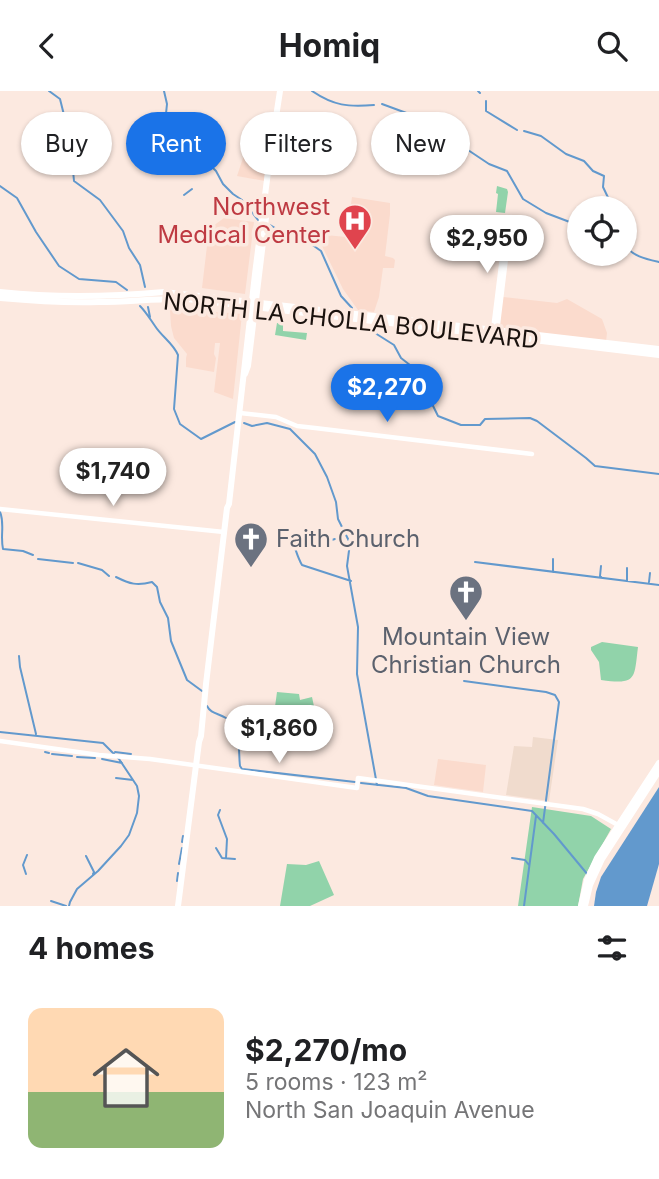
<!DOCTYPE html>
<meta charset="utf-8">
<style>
:root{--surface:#fff;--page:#f2f2f2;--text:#202124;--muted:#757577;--line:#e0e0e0;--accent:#1a73e8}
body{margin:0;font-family:Inter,sans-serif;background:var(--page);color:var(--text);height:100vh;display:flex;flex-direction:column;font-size:26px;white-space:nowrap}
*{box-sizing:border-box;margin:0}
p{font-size:23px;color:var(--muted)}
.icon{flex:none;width:38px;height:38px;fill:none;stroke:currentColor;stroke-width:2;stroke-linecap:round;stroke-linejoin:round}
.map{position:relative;height:815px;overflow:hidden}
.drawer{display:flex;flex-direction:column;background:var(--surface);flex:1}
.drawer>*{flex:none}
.guide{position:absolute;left:21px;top:21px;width:618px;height:63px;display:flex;gap:14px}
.tools{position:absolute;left:567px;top:105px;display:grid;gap:14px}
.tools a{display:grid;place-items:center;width:70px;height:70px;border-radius:50%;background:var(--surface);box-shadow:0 2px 5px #0004;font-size:35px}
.price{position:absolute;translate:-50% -60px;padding:0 16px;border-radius:24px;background:#fff;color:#222;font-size:23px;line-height:46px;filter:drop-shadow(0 2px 4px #0008)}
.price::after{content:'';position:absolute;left:50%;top:42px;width:21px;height:16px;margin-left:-10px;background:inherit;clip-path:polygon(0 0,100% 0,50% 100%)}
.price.on{background:var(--accent);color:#fff}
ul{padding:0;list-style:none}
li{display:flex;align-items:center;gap:21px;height:175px;padding:0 28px}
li+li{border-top:2px solid var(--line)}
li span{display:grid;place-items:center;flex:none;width:196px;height:140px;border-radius:14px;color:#555}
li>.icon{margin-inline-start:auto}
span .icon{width:84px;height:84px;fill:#fffc;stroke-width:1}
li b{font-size:30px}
h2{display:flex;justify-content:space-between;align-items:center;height:84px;padding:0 28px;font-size:30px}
.tag{padding:0 24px;border-radius:32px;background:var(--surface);box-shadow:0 2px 5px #0004;font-size:24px;line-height:63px}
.tag.on{background:var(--accent);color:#fff}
header{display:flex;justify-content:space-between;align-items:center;height:91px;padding:0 28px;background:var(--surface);font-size:32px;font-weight:700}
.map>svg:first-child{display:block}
</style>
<header><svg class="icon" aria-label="back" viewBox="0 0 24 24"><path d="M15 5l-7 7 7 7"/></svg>Homiq<svg class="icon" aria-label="search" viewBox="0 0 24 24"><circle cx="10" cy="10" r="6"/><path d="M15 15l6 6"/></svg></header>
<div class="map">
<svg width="659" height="815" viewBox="0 0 659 815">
<rect width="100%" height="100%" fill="#fce9e0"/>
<!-- built -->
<path fill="#fbdbcd" d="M246,58L269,61L265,90L237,85Z
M352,106L390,112V123L385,165L393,167L395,169L394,177H383L379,206L374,221L358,219L343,198L322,155L323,145L326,144L346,146Z
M224,127L254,131L245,203L202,197L209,138Z
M503,206L557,212L567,208L602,228L607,242L606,251L499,237Z
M170,219L199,222L203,225L204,220L242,223L233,308L214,301L220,252H215L214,263L216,267L214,281L186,276V267L187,263L174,247L171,235Z
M438,668L486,674L483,701L434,694Z"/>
<!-- education -->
<path fill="#f0dbcd" d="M533,646L558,649L549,710L506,704L514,655L532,656Z"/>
<!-- green -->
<path fill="#91d3aa" d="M497,95L507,98L508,101L505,122L496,121L498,103L496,102Z
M277,232L283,233V240L307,242L306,249L275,244Z
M602,551L638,556C634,588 637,594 601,589L599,571L591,559V556Z
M277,601L299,603L300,609L312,606L315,620L320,630L298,646L274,623Z
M532,716L591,725L611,738L583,788L578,815H518Z
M319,770L334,804L310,815H280L287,773L306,774Z"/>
<!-- water -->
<path fill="#6299cd" d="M659,696V773L647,815H594L596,801L601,786Z"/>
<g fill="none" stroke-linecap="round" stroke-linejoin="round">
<!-- stream -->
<path stroke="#6299cd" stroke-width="2" d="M49,0L60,8L70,48L74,90L100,109L123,140L129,157L140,174L145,196
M164,0L167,13L165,32L173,52L188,65L203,73L211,75L216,80L223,93L233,103L242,109L258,129
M312,0C334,15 348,16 374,14
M478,0L480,2
M486,10V20L517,39
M382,13L439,34L451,44L459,53L489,73L507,80L523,108L546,122L575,133H579
M524,40L541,45L566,63L584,70L593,80L604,85L603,96L613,117
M0,95L17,107L36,141L59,175L79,188L116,191L127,199
M184,104L192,98
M270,134L287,144L304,148L321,160L341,205L352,217
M625,154C632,165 646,168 659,171
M140,215C146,221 150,228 155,235C162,246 173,252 178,264L174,318L180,333L201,348L235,331
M148,216L150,226
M370,236L375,242L394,254L401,267L415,278L438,325L461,334H480L485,328L530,327L537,330L586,367L595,375L659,383
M391,310L399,302
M244,332L252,335L267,332L290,338L315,363L327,386L336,411L338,428L350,452L347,475L358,536L357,583L377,694
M0,421C5,432 0,445 3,458L23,460L33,464
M283,439C296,450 294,460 302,474L351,490
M321,443L325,451L335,448
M38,468L73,472
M475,471L659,494
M78,472L102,479L109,485
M601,475L600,485L602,487
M627,477V490
M553,481V468
M116,486C130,493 137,495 152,491L157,496L160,511L168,527L171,550L187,589L202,600
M649,491L650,482
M19,565L20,576L36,643
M464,590L546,601L555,604L559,611L543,732
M207,615C211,623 218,622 226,627C242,636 238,659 240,675L242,678L355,691
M0,641L103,652L119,668L137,695L139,705L137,722L129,744L121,755L98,780L77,798L70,811L69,815
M45,661L49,662
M115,661L131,663
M52,663L72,665
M77,666L95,667
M102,668L122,672
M116,687L133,689
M361,692L406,697L428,705L532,720L554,743L588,784
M220,719L218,724L227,748L226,767
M182,751L183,745
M216,757L222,767L235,768
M86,765L94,781L93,783
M512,767L525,769L529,774
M179,773L182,757
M26,783L23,774L27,764
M177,790L178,782
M51,810L66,815
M524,815L536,725"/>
<!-- minor -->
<path stroke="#fff" stroke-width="4.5" d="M493,239L507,126
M497,241L511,126
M240,322L276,326L297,335L315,337L532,363
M0,418L224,441
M0,650L99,664L150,668L357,697L358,687L583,718L598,723L618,734"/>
<!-- major -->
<path stroke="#fff" stroke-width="6" d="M0,201C55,207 110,206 164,201L659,258
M0,207C33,210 66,212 99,211C129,211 158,207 187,208L659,264
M245,283L248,275L268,110
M178,815L199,651L201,645L206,593L227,417L229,413L255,183L270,65L280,0
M581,815L587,789L597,767L659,672
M585,815L590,794L602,768L659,680"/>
</g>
<!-- icons -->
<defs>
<g id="hospital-pin" transform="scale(1.75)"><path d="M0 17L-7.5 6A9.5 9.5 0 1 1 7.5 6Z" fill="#e0444e" stroke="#fce9e0"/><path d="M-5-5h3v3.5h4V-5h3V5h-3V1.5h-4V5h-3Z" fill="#fff"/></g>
<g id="church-pin" transform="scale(1.75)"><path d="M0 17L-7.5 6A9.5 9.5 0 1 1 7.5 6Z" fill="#6b7280" stroke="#fce9e0"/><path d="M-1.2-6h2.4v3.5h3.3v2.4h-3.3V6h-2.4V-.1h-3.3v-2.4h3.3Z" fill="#fff"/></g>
</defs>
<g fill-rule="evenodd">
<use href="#hospital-pin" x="355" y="130"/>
<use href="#church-pin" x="251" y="448"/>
<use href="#church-pin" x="466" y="501"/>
</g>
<g text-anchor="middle" stroke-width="7" stroke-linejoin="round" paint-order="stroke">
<!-- health labels -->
<g font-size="24" fill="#be3a42" stroke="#fce9e0" text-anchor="end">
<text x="330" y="124">Northwest<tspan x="330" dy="28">Medical Center</tspan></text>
</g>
<!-- street labels -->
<g font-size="24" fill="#1a120e" stroke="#fce9e0">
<text transform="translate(351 230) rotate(6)" y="8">NORTH LA CHOLLA BOULEVARD</text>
</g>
<!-- worship labels -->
<g font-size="24" fill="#5b616d" stroke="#fce9e0" text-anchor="start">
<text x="276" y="456">Faith Church</text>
<text x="466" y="554" text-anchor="middle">Mountain View<tspan x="466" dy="28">Christian Church</tspan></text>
</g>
</g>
</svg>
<div class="tools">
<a><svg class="icon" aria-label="locate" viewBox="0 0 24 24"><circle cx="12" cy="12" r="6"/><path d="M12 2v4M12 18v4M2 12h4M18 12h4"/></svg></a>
</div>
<b class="price" style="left:487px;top:184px">$2,950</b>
<b class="price on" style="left:387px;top:333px">$2,270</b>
<b class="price" style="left:113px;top:417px">$1,740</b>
<b class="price" style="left:279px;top:674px">$1,860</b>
<div class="guide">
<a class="tag">Buy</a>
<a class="tag on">Rent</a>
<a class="tag">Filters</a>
<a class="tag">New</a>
</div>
</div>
<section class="drawer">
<h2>4 homes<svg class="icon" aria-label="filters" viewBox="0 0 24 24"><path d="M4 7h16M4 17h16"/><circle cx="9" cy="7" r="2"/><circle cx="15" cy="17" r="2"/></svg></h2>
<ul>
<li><span style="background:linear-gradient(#ffd9b3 60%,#8fb573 0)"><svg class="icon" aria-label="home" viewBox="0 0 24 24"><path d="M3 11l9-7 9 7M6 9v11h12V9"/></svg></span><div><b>$2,270/mo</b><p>5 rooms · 123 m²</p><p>North San Joaquin Avenue</p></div></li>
</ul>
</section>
